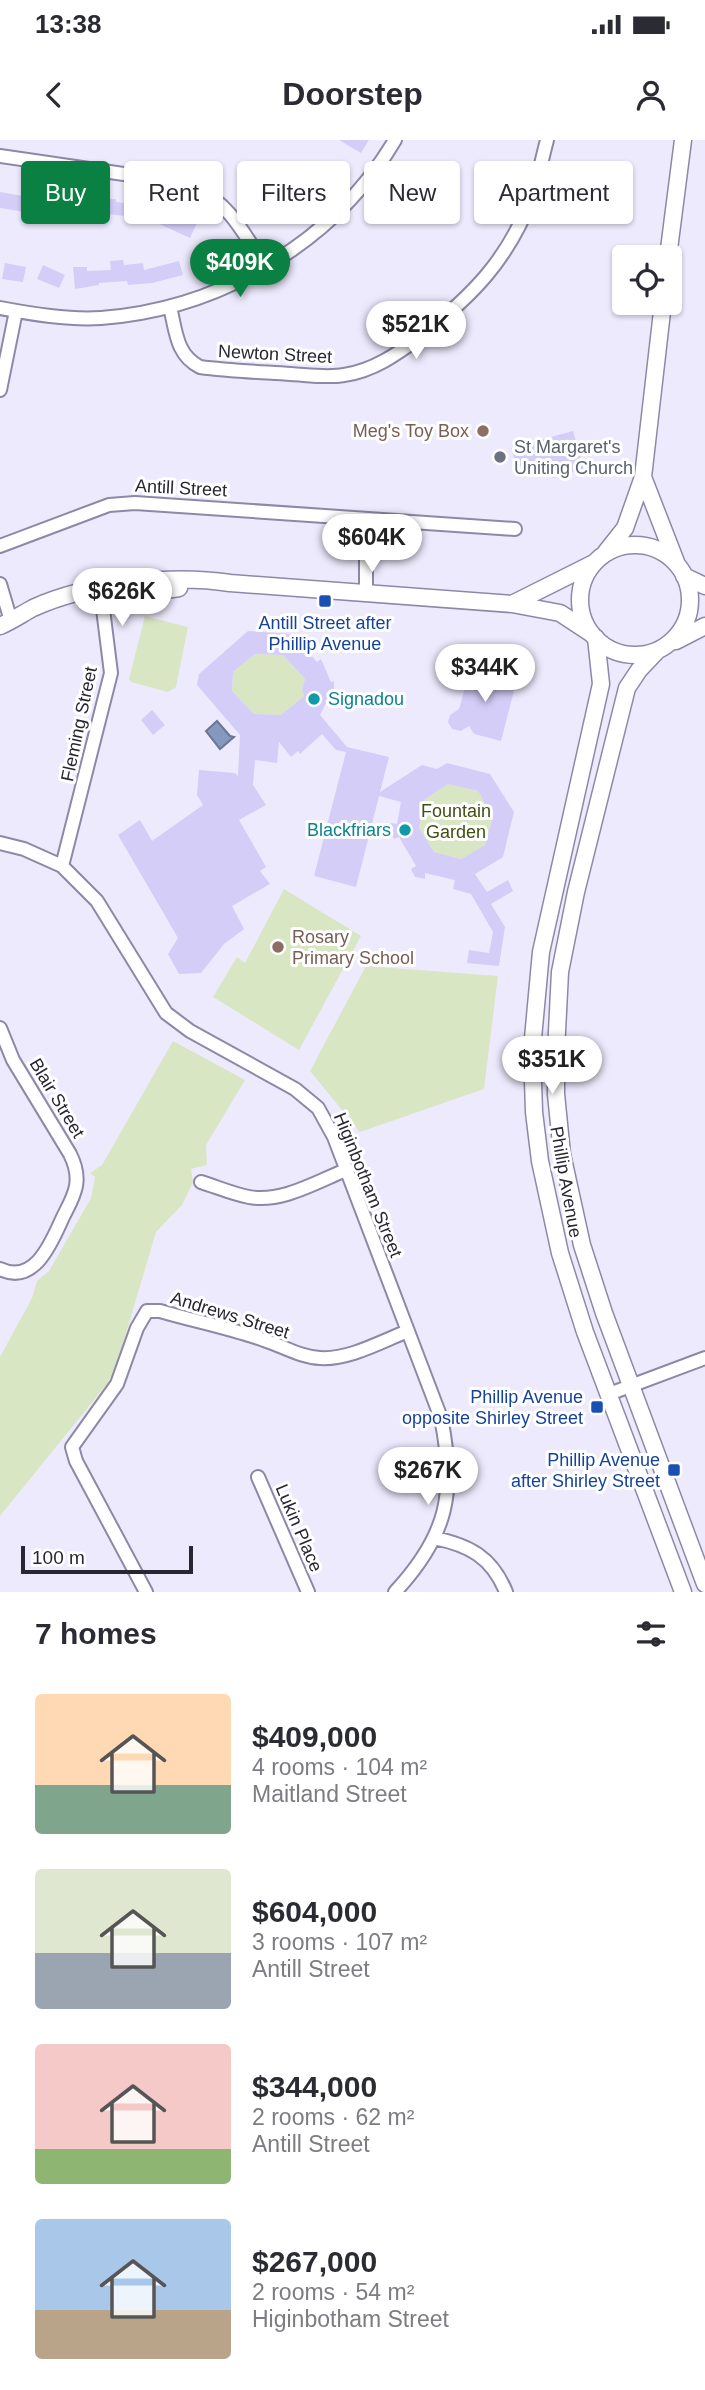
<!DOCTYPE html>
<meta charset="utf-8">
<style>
:root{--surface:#fff;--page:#f7f7f7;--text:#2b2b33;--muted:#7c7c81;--accent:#0b8043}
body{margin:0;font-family:Arial,sans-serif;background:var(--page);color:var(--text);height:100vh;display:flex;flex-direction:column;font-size:26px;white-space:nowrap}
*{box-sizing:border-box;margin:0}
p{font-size:23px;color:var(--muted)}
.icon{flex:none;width:38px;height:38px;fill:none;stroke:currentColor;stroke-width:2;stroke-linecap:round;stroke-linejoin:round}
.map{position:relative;height:1452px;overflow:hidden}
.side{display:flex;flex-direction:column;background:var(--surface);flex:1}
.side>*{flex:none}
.top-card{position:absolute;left:21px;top:21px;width:663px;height:63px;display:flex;gap:14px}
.buttons{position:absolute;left:612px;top:105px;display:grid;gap:14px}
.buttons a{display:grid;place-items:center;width:70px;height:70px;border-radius:7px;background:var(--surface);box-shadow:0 2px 5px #0004;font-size:35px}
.scale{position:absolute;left:21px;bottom:18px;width:172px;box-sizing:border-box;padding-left:7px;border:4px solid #282632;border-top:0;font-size:19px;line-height:24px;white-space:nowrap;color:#282632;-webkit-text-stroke:5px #fff;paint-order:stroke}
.price{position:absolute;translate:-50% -60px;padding:0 16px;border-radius:24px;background:#fff;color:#222;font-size:23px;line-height:46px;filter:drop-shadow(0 2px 4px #0008)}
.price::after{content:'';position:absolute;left:50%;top:42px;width:21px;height:16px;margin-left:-10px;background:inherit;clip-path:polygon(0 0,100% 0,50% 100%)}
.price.current{background:var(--accent);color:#fff}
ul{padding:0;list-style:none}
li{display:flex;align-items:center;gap:21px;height:175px;padding:0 35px}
li span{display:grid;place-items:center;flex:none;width:196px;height:140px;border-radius:7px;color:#555}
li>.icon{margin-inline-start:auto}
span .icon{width:84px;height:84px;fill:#fffc;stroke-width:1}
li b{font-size:30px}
h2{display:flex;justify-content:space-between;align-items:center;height:84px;padding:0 35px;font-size:30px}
.pill{padding:0 24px;border-radius:7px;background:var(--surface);box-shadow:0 2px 5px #0004;font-size:24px;line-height:63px}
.pill.current{background:var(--accent);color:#fff}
.status{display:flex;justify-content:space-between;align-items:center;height:49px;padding:0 35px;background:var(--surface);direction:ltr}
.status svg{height:19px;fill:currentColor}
header{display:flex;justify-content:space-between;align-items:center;height:91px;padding:0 35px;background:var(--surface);font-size:32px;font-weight:700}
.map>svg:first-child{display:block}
</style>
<div class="status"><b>13:38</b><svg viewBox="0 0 49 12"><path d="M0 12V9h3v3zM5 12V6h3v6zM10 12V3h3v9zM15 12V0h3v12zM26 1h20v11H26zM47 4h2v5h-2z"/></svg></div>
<header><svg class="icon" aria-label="back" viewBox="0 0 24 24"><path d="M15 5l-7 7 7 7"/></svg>Doorstep<svg class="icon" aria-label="person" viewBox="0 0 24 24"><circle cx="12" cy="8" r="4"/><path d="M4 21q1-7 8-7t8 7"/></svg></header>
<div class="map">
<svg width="705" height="1452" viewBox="0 0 705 1452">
<rect width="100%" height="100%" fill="#eeeafe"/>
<!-- green -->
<path fill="#d9e6c3" d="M145,476L188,487L176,547L168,552L131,542L129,539Z
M255,514L283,515L305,539L302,550L304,556L281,575L254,574L232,551L233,532Z
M448,644L478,651L493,677L485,705L461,719L434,712L419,688L425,659Z
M284,749L361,796L299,910L213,857L237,817L245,823Z
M366,826L498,836L484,949L360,992L310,931Z
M173,901L245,940L206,1005L207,1025L191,1029L193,1042L182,1065L156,1092L117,1224L107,1244L0,1376V1217L32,1158L37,1141L49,1131L91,1058L95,1037L90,1033L102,1025Z"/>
<!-- water -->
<path fill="#8698bd" stroke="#6a7693" stroke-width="2" d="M217,581L230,596L234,597L220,609L206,591Z"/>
<!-- building -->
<path fill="#d4cdf7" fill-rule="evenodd" d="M339,0H369L361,13Z
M443,30L456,38L446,53L436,47L439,43L436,41Z
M0,52L40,59L38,74L0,68Z
M57,57L73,60V58L88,60L89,58L116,59V62L142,65V67L170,71L177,74L180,68L191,73L188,79L197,83L190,98L153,81V83L125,80L126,76L97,73L96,80L68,78L55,74Z
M123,120L124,125L143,123L144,130L179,121L183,135L152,143L128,145L127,141L99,143V145L75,149L73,127H87V131L111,130L110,121Z
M5,123L26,127L23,142L2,139Z
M43,125L65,135L59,148L37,139Z
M573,291L584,329L553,338L541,321L517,327L511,308Z
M248,491L293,494L317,522L321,519L331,542L334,541V550L333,556L330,555L320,575L347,607L389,617L380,652L422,625L437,629L447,623L490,634L514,672L503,717L475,734L487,752L508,740L513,751L491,764L505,787L499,826L467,823L469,810L489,813L493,792L471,754L453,749L455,740L425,733V739L415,737L411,729L416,726L399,697L394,699L389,692L391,683L397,684L401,662L379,656L356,747L314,736L346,612L336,610L322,594L300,614L298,611L291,617L279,602L277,623L255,620L253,645L266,665L239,680L266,727L260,731L270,744L232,766L244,789L224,804L201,833L179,834L168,814L178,798L118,695L140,680L152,701L203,665L197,655L199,630L235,633L238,636L240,595L197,545L199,534ZM255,514L283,515L305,539L302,550L304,556L281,575L254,574L232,551L233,532ZM448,644L478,651L493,677L485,705L461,719L434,712L419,688L425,659Z
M506,526L516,543L501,601L474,594L469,586L461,591L452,589L448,582L450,575L459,569L470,530L488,534Z
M152,570L165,585L153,595L141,580Z"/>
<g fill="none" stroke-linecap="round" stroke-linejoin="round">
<!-- minor casing -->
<g stroke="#8e88a6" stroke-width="16">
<path id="minor" d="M0,16L192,44C233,68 241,89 266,128
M170,167C176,191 176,215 200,227C230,231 261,232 291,234C308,235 327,238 344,235C373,231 397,214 420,197C473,155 507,121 532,57C538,39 542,19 547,0
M0,168C32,174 68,180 101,178C220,169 334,103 395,0
M0,250L16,171
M0,406L109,365L135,363L515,389
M0,444L11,481
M366,452V379
M0,703L24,709L62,726L97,761L166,873L190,891L295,949L318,968L334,997L441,1278C456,1352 448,1395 395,1452
M62,726L111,533L101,453
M0,888L13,920L70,1014C75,1024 78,1035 76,1046C74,1057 68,1067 63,1077C52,1101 35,1146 0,1129
M201,1042C217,1047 233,1054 249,1057C282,1063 316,1042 346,1030
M609,1254L705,1218
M258,1337L308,1452
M434,1398C469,1405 492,1417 506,1452
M146,1452L76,1321L72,1307L117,1244L137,1188L147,1171H160C194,1181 230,1188 264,1200C283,1206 300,1217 320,1218C349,1220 382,1201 408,1191"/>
</g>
<!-- secondary casing -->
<g stroke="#8e88a6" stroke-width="19">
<path id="secondary" d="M668,117L683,0
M643,337L676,422
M580 460a55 55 0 1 1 110 0a55 55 0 1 1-110 0Z
M606,412L625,388L643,337L663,163
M684,436L705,446
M94,461L179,448
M512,464L594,423
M0,486C12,481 22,474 33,468C88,443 171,434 230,443L512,464L560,473L592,494
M596,498L601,544L541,812L532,909L534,972L540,1021L560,1113L585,1192L683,1452
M676,501L705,486
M658,510L639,530L627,548L576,752L560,832L556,911V954L562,1014L582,1105L604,1173L705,1444"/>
</g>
<!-- minor -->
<use href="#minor" stroke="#fff" stroke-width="12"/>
<!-- secondary -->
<use href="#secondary" stroke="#fff" stroke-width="16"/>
</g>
<!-- markers -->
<g fill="#8d6e63" stroke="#fff" stroke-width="2.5">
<circle cx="483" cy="291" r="7"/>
<circle cx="278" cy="807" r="7"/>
</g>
<circle fill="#6b7280" stroke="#fff" stroke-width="2.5" cx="500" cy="317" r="7"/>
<g fill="#1a4fb4" stroke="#fff" stroke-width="2.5">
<rect x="318" y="454" width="14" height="14" rx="3.5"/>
<rect x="590" y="1260" width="14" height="14" rx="3.5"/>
<rect x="667" y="1323" width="14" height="14" rx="3.5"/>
</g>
<g fill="#0f9aa8" stroke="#fff" stroke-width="2.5">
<circle cx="314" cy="559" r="7"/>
<circle cx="405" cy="690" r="7"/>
</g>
<g text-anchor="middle" stroke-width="6" stroke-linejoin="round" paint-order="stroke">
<!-- street labels -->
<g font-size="18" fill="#282632" stroke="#fff">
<text transform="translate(275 214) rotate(3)" y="6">Newton Street</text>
<text transform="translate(181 348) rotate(3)" y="6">Antill Street</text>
<text transform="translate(79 584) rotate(-78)" y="6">Fleming Street</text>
<text transform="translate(57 958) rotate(59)" y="6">Blair Street</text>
<text transform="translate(566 1042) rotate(80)" y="6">Phillip Avenue</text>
<text transform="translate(368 1045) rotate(68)" y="6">Higinbotham Street</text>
<text transform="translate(230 1175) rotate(17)" y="6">Andrews Street</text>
<text transform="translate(299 1388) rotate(67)" y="6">Lukin Place</text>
</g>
<!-- education labels -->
<g font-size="18" fill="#785e54" stroke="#fff" text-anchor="end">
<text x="469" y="297">Meg's Toy Box</text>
<text x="292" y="803" text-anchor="start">Rosary<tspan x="292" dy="21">Primary School</tspan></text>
</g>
<!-- worship labels -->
<g font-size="18" fill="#5b616d" stroke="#fff" text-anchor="start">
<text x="514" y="313">St Margaret's<tspan x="514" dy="21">Uniting Church</tspan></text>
</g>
<!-- transit labels -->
<g font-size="18" fill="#164399" stroke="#fff" text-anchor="end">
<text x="325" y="489" text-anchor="middle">Antill Street after<tspan x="325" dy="21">Phillip Avenue</tspan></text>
<text x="583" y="1263">Phillip Avenue<tspan x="583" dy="21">opposite Shirley Street</tspan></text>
<text x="660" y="1326">Phillip Avenue<tspan x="660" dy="21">after Shirley Street</tspan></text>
</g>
<!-- culture labels -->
<g font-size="18" fill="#0d838f" stroke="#fff" text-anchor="start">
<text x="328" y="565">Signadou</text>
<text x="391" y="696" text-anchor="end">Blackfriars</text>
</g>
<!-- park labels -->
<g font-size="18" fill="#405112" stroke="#fff">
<text x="456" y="677">Fountain<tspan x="456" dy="21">Garden</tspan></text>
</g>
</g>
</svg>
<div class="buttons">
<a><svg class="icon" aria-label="locate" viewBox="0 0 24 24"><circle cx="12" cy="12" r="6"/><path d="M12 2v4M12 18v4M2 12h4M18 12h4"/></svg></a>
</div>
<div class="scale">100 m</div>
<b class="price current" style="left:240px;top:159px">$409K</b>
<b class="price" style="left:416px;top:221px">$521K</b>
<b class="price" style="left:372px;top:434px">$604K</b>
<b class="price" style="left:122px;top:488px">$626K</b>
<b class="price" style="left:485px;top:564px">$344K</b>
<b class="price" style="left:552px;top:956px">$351K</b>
<b class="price" style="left:428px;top:1367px">$267K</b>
<div class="top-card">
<a class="pill current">Buy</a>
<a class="pill">Rent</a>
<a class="pill">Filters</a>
<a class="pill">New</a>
<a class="pill">Apartment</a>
</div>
</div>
<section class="side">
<h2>7 homes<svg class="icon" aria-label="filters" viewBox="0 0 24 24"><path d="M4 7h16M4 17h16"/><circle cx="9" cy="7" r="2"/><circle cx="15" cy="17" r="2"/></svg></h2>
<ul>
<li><span style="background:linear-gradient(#ffd9b3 65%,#7fa58c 0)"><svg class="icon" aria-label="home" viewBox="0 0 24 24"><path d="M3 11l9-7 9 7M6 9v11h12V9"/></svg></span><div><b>$409,000</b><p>4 rooms · 104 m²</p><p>Maitland Street</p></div></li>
<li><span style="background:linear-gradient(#dfe7d0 60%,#9aa5b1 0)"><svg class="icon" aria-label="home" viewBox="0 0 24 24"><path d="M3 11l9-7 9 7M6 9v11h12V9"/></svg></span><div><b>$604,000</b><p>3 rooms · 107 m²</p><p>Antill Street</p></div></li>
<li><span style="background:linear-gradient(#f6c9c9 75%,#8fb573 0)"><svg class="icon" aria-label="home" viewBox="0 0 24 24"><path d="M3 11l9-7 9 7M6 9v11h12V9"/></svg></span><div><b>$344,000</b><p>2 rooms · 62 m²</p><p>Antill Street</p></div></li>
<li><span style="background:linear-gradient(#a9c7e8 65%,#b9a48a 0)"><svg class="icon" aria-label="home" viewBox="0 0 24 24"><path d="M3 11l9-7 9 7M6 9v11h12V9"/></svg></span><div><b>$267,000</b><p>2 rooms · 54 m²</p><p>Higinbotham Street</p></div></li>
</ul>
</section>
